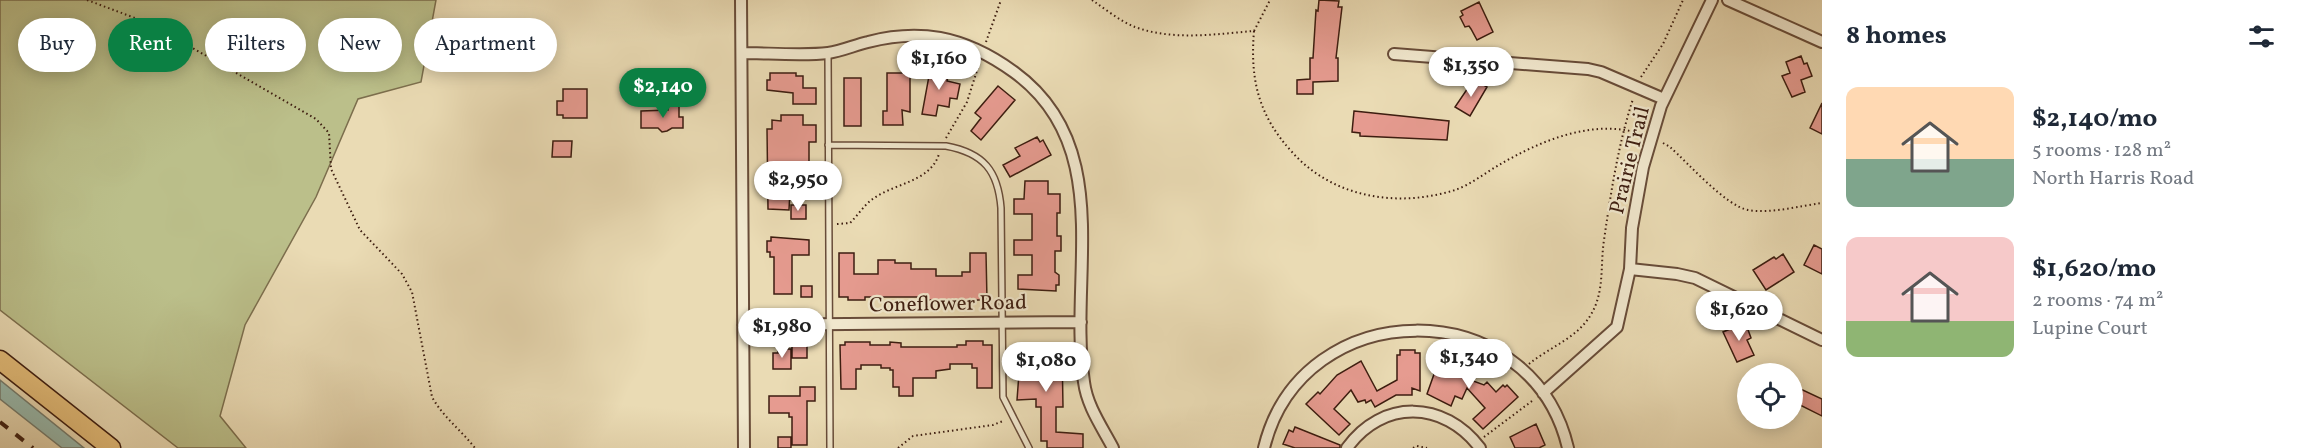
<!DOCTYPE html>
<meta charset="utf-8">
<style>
:root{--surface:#fff;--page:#f6f6f7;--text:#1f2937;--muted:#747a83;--accent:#0b8043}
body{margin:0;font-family:Vollkorn,serif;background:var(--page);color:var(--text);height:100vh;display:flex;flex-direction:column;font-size:22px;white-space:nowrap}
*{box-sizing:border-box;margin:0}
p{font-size:20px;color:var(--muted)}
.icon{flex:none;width:33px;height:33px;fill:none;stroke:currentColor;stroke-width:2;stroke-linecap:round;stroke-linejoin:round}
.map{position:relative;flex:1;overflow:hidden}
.sheet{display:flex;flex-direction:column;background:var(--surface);width:480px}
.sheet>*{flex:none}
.banner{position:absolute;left:18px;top:18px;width:570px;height:54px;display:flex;gap:12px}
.tools{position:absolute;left:1737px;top:363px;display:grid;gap:12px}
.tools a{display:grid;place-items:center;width:66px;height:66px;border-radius:50%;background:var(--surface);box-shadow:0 3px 15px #0003;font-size:30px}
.price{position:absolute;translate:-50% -51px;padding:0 14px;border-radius:21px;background:#fff;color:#222;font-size:20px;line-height:39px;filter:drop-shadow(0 2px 3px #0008)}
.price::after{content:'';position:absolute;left:50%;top:36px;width:18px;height:14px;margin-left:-9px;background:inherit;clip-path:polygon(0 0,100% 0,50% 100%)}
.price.on{background:var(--accent);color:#fff}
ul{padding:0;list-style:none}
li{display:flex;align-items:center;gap:18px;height:150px;padding:0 24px}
li span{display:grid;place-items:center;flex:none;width:168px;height:120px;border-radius:12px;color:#555}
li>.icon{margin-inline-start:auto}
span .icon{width:72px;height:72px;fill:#fffc;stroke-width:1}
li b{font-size:26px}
h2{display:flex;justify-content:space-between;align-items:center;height:72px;padding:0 24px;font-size:26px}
.chip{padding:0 21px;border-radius:27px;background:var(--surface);box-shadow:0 3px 15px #0003;font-size:21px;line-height:54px}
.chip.on{background:var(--accent);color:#fff}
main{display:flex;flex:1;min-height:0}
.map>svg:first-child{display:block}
</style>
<main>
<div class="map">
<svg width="1822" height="448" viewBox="0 0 1822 448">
<rect width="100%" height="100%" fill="#eadbb4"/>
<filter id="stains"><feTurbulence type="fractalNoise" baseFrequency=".00333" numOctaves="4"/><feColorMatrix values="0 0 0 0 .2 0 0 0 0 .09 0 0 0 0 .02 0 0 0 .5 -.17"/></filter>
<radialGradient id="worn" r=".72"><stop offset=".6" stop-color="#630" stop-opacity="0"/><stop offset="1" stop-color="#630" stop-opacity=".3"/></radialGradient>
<!-- green -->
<path fill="#bbbf8a" stroke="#7c6e4d" stroke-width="1.5" d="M0,0H436L421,82L358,99L316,197L245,325L220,416L246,448H178L0,310Z"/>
<!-- water -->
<path fill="#98bbaf" stroke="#747c6f" stroke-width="1.5" d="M0,380L84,448H62L0,399Z"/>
<!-- building -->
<path fill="#e69b90" stroke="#3d1d10" stroke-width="1.5" d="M1319,0L1339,1L1338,7H1342L1336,58H1338V81L1313,82V94H1297V80L1310,79V58H1313L1316,10L1318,11Z
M1479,2L1493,32L1477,40L1471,29L1469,26L1465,27L1460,17L1463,15L1461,11Z
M1801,56L1804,64L1807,63L1812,76L1801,80L1805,92L1792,97L1782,76L1790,73L1786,62Z
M931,65L946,67L945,71L949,72L947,81L960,84L957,99L950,98L949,107L938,105L936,116L922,114Z
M770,73H796V76H803V88H816V104H793V93L767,90V80H770Z
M887,73H910V112L902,110L903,125H883V111H887Z
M844,78H861V126H844Z
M1474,79L1487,87L1470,116L1455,107Z
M998,86L1015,100L981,140L971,131L981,118L975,113Z
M563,89H587V118H563V115H557V101H563Z
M1822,103V134L1810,128Z
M668,104H679V117H683V128H672L667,131L662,132L658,128H641V111L668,110Z
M1354,111L1449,121L1447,140L1360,136V133L1352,132Z
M781,115H803V125H816V142H809V172H791L789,210L768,209L767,129H772V120L781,121Z
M1037,137L1040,142L1043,140L1051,155L1010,177L1003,165L1020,156L1015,148Z
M553,141H572L571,157H552Z
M1025,181H1048V194H1060V213H1057V236H1061V251H1055V272L1059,275V285H1056V291L1018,289V275H1032V255H1014V240H1032V214H1014V199H1024Z
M791,205H806V219H791Z
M771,237L809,240V255H792V294H774V257H770V252H767V241H771Z
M1814,245L1822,249V274L1804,265Z
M839,253H854V274H878V260H895V263H911V269H936V276H962V272H970V253H986L987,300H918V297H865V300H848V297H839Z
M1783,254L1794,272L1766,290L1753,270L1774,257L1776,259Z
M801,286H812V297H801Z
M1742,324L1744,328L1747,327L1751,338L1747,340L1754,355L1737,362L1723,332Z
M966,341H983V345H992V388H977V368H972V364H950V369L936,371V378H913V396H899V387H893V370H890V368H881V365H861V369H856V389H841L840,345H845V342H870V345H890V342L901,343V347H957V345H966Z
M792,343H807V358H792Z
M1029,346L1062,348L1063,407H1056V432L1083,434V448H1047V441H1041V407H1036V399L1017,400L1020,360H1025L1026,348H1029Z
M778,349H791V369H773V353H778Z
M1400,350H1415V353H1420V391L1412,388V395H1396L1375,407L1371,400L1366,403L1365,400L1358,402L1351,390L1334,409L1350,424L1339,435L1306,404L1318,392L1320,394L1337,375L1361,361L1377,391L1397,380V355H1400Z
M1455,355L1468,361L1463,374L1466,375L1465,378L1484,385L1487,382L1496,392L1503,385L1505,387L1507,385L1518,397L1483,429L1473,419L1485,408L1467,388L1462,399L1455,396L1451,406L1427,394L1438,363L1441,364L1443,356L1453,360Z
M1792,385L1822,399V416L1792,401Z
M800,387H815V401H807V445H792V417H789V413H769V396H800Z
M1536,424L1545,445L1539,448H1515L1510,437Z
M1295,427L1340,445V448H1295L1283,444L1289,430L1293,432Z
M778,437H791V448H778Z"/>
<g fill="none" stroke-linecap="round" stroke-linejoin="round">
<!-- lane casing -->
<g stroke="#684c39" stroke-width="8">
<path id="lane" d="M828,54L830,448
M828,145L946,146C984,153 998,171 1001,208L1003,397L1029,448"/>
</g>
<!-- street casing -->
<g stroke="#684c39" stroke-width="14">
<path id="street" d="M741,0L744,448
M1728,0L1822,42
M742,53C767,53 804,56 828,53C842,51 855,45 868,42C891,36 917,34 940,38C967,43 992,56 1014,72C1117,147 1068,276 1084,382C1087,406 1102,427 1113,448
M1394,54L1588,69L1601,72L1664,99
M1630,269L1677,274L1695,278L1822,340
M743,325L1081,322
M1543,393L1617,327L1630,269L1632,228L1643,167L1661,106L1712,0
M1264,448C1302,292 1531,291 1568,448
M1347,448C1382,399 1444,400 1480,448"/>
</g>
<!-- primary casing -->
<g stroke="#3d1d10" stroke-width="21">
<path id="primary" d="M0,360L111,448"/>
</g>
<!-- path -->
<path stroke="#3d1d10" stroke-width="2" stroke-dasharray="1.5 3" stroke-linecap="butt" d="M87,0L151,24L316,119L329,133L331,169L360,230L402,274L412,292L432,397C443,417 461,430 475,448
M1092,0C1105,9 1120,21 1135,27C1173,41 1216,34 1254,31L1270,0
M1254,31C1250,79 1258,115 1292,152C1333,198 1398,208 1455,190C1470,185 1485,173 1499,165C1540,141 1593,118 1641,134
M986,42L1001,0
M1641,77L1663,44L1683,0
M946,138L967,102L979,64
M1663,143L1670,147C1688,163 1726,206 1748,210C1771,214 1799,206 1822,203
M837,224L850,223C857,216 863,207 870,201C892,183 930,183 939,154
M1529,364C1548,348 1577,338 1590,316C1605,293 1600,266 1604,240C1611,192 1618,145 1633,99
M1484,437L1532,401
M898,448L913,436L993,425L1003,421
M1413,448L1417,446L1427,448"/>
<!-- lane -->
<use href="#lane" stroke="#f1e8ce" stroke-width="5"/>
<!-- street -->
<use href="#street" stroke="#f1e8ce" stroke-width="10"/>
<!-- primary -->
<use href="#primary" stroke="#e5be7a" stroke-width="18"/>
<!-- rail -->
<path stroke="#3d1d10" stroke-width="4" stroke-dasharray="10 10" stroke-linecap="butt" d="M0,422L33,448"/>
</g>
<g text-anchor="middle" stroke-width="4.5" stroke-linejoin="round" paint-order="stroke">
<!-- street labels -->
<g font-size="21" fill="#3d1d10" stroke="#f1e8ce">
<text transform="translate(1629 160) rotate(-76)" y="7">Prairie Trail</text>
<text transform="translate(948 303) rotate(-1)" y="7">Coneflower Road</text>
</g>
</g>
<rect width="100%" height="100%" filter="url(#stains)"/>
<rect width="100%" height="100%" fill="url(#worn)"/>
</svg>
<div class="tools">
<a><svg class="icon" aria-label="locate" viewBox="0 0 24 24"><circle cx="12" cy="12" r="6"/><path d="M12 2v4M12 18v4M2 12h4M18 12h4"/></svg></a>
</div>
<b class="price" style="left:939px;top:91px">$1,160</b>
<b class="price" style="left:1471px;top:98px">$1,350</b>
<b class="price on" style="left:663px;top:119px">$2,140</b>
<b class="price" style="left:798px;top:212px">$2,950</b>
<b class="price" style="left:1739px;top:342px">$1,620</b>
<b class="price" style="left:782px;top:359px">$1,980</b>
<b class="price" style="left:1469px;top:390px">$1,340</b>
<b class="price" style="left:1046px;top:393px">$1,080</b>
<div class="banner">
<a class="chip">Buy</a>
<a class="chip on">Rent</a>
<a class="chip">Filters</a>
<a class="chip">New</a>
<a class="chip">Apartment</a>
</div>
</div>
<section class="sheet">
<h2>8 homes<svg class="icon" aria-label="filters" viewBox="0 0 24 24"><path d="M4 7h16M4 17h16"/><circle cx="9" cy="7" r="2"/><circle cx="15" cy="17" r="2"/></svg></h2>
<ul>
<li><span style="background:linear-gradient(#ffd9b3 60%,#7fa58c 0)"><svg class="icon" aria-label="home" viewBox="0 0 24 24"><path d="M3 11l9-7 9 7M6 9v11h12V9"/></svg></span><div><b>$2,140/mo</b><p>5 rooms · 128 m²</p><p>North Harris Road</p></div></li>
<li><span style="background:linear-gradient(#f6c9c9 70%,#8fb573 0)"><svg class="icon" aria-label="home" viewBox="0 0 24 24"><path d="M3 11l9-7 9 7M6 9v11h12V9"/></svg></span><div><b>$1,620/mo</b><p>2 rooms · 74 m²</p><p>Lupine Court</p></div></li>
</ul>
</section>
</main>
